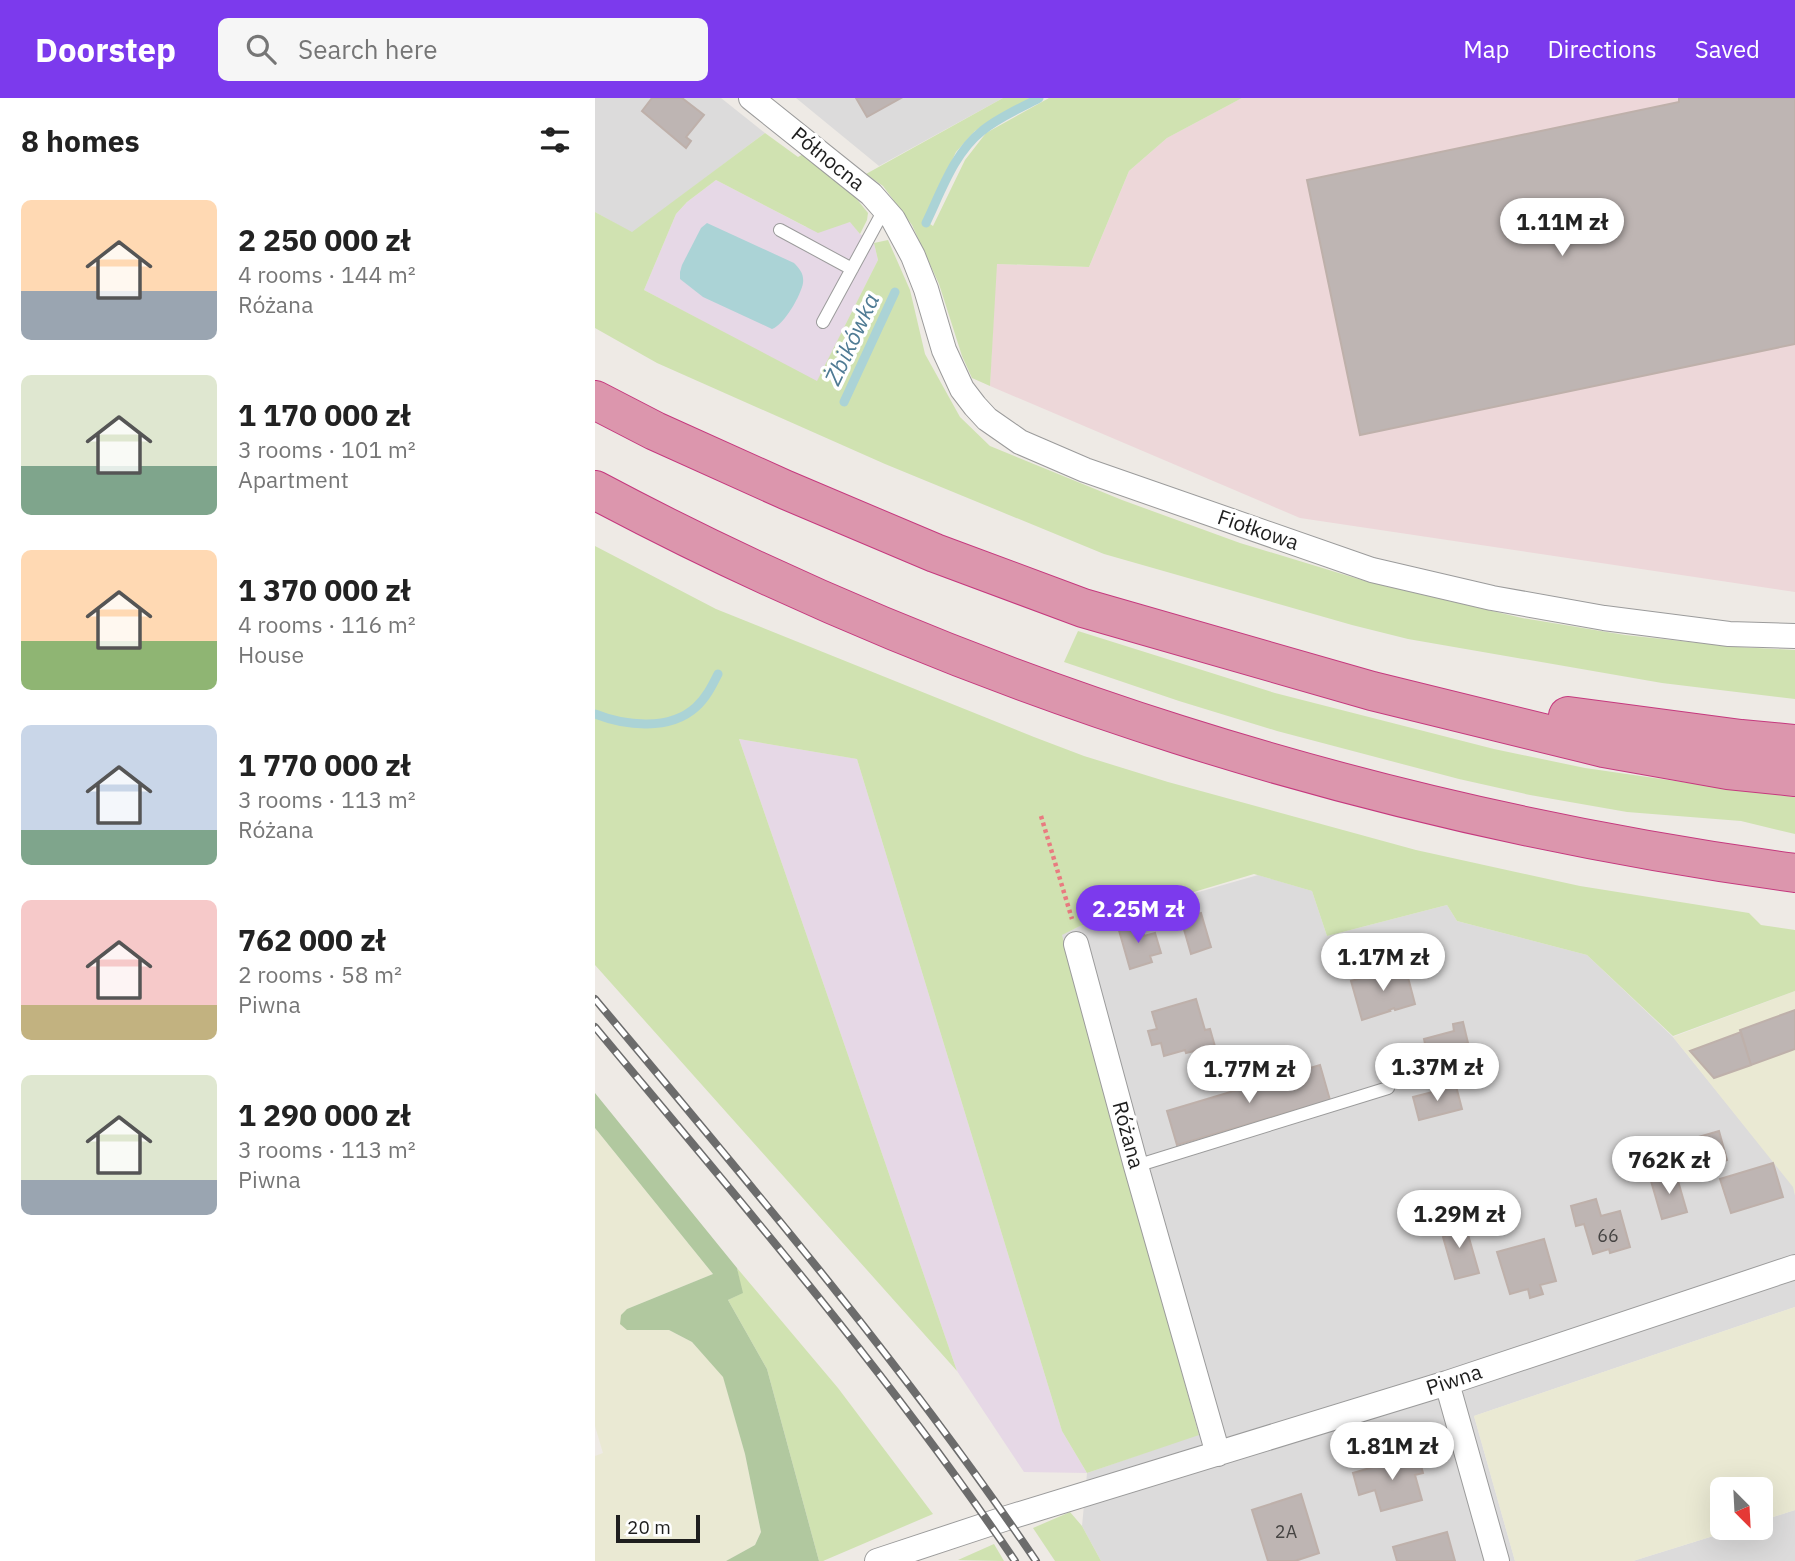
<!DOCTYPE html>
<meta charset="utf-8">
<style>
:root{--surface:#fff;--page:#f6f6f6;--text:#222;--muted:#767676;--accent:#7c3aed}
body{margin:0;font-family:"IBM Plex Sans",sans-serif;background:var(--page);color:var(--text);height:100vh;display:flex;flex-direction:column;font-size:26px;white-space:nowrap}
*{box-sizing:border-box;margin:0}
p{font-size:23px;color:var(--muted)}
.icon{flex:none;width:38px;height:38px;fill:none;stroke:currentColor;stroke-width:2;stroke-linecap:round;stroke-linejoin:round}
.map{position:relative;flex:1;overflow:hidden}
.side{display:flex;flex-direction:column;background:var(--surface);width:595px}
.side>*{flex:none}
.needle{width:46px;rotate:156deg}
.controls{position:absolute;left:1115px;top:1379px;display:grid;gap:14px}
.controls a{display:grid;place-items:center;width:63px;height:63px;border-radius:10px;background:var(--surface);box-shadow:0 7px 28px #0002;font-size:35px}
.scale{position:absolute;left:21px;bottom:18px;width:84px;box-sizing:border-box;padding-left:7px;border:4px solid #1e1e1e;border-top:0;font-size:19px;line-height:24px;white-space:nowrap;color:#1e1e1e;-webkit-text-stroke:5px #fff;paint-order:stroke}
.price{position:absolute;translate:-50% -60px;padding:0 16px;border-radius:24px;background:#fff;color:#222;font-size:23px;line-height:46px;filter:drop-shadow(0 2px 4px #0008)}
.price::after{content:'';position:absolute;left:50%;top:42px;width:21px;height:16px;margin-left:-10px;background:inherit;clip-path:polygon(0 0,100% 0,50% 100%)}
.price.current{background:var(--accent);color:#fff}
ul{padding:0;list-style:none}
li{display:flex;align-items:center;gap:21px;height:175px;padding:0 21px}
li span{display:grid;place-items:center;flex:none;width:196px;height:140px;border-radius:10px;color:#555}
li>.icon{margin-inline-start:auto}
span .icon{width:84px;height:84px;fill:#fffc;stroke-width:1}
li b{font-size:30px}
h2{display:flex;justify-content:space-between;align-items:center;height:84px;padding:0 21px;font-size:30px}
header{display:flex;align-items:center;gap:42px;box-sizing:border-box;height:98px;padding:0 35px;background:var(--accent);color:#fff}
header strong{font-size:33px}
nav{display:flex;gap:38px;margin-inline-start:auto;font-size:24px}
.search{width:490px;height:63px;background:var(--page);display:flex;align-items:center;gap:18px;box-sizing:border-box;padding:0 24px;border-radius:10px;color:var(--muted);font-size:26px}
main{display:flex;flex:1;min-height:0}
.map>svg:first-child{display:block}
</style>
<header>
<strong>Doorstep</strong>
<div class="search"><svg class="icon" aria-label="search" viewBox="0 0 24 24"><circle cx="10" cy="10" r="6"/><path d="M15 15l6 6"/></svg>Search here</div>
<nav><a>Map</a><a>Directions</a><a>Saved</a></nav>
</header>
<main>
<section class="side">
<h2>8 homes<svg class="icon" aria-label="filters" viewBox="0 0 24 24"><path d="M4 7h16M4 17h16"/><circle cx="9" cy="7" r="2"/><circle cx="15" cy="17" r="2"/></svg></h2>
<ul>
<li><span style="background:linear-gradient(#ffd9b3 65%,#9aa5b1 0)"><svg class="icon" aria-label="home" viewBox="0 0 24 24"><path d="M3 11l9-7 9 7M6 9v11h12V9"/></svg></span><div><b>2 250 000 zł</b><p>4 rooms · 144 m²</p><p>Różana</p></div></li>
<li><span style="background:linear-gradient(#dfe7d0 65%,#7fa58c 0)"><svg class="icon" aria-label="home" viewBox="0 0 24 24"><path d="M3 11l9-7 9 7M6 9v11h12V9"/></svg></span><div><b>1 170 000 zł</b><p>3 rooms · 101 m²</p><p>Apartment</p></div></li>
<li><span style="background:linear-gradient(#ffd9b3 65%,#8fb573 0)"><svg class="icon" aria-label="home" viewBox="0 0 24 24"><path d="M3 11l9-7 9 7M6 9v11h12V9"/></svg></span><div><b>1 370 000 zł</b><p>4 rooms · 116 m²</p><p>House</p></div></li>
<li><span style="background:linear-gradient(#c9d6e8 75%,#7fa58c 0)"><svg class="icon" aria-label="home" viewBox="0 0 24 24"><path d="M3 11l9-7 9 7M6 9v11h12V9"/></svg></span><div><b>1 770 000 zł</b><p>3 rooms · 113 m²</p><p>Różana</p></div></li>
<li><span style="background:linear-gradient(#f6c9c9 75%,#c2b280 0)"><svg class="icon" aria-label="home" viewBox="0 0 24 24"><path d="M3 11l9-7 9 7M6 9v11h12V9"/></svg></span><div><b>762 000 zł</b><p>2 rooms · 58 m²</p><p>Piwna</p></div></li>
<li><span style="background:linear-gradient(#dfe7d0 75%,#9aa5b1 0)"><svg class="icon" aria-label="home" viewBox="0 0 24 24"><path d="M3 11l9-7 9 7M6 9v11h12V9"/></svg></span><div><b>1 290 000 zł</b><p>3 rooms · 113 m²</p><p>Piwna</p></div></li>
</ul>
</section>
<div class="map">
<svg width="1200" height="1463" viewBox="0 0 1200 1463">
<rect width="100%" height="100%" fill="#eeeae5"/>
<!-- residential -->
<path fill="#dcdbdb" d="M0,0H126L170,35L37,135L0,114Z
M201,0H408L284,68Z
M663,777L717,793L732,838L852,807L862,823L992,857L1078,939L1199,1089L1200,1097V1209L879,1318L920,1463H506L487,1428L492,1375L604,1336L466,837L485,828Z
M1200,1412V1463H1038L1144,1430H1166V1423Z"/>
<!-- commercial -->
<path fill="#edd7d9" d="M647,0H1200V494L705,420L395,288L401,166L494,169L534,73L572,40Z"/>
<!-- industrial -->
<path fill="#e6d8e6" d="M121,82L211,129L256,124L265,136L279,145L283,162L222,284L49,192L81,116L92,104Z
M144,641L262,661L467,1333L492,1375L429,1374L362,1273Z"/>
<!-- farmland -->
<path fill="#eae9d3" d="M1200,893V1097L1198,1089L1078,939Z
M0,1030L118,1176L32,1211V1232H74L97,1244L128,1278L150,1356L166,1434L160,1447L131,1463H0V1358L8,1355L0,1328Z
M1200,1209V1412L1166,1423V1391H1127V1430H1144L1038,1463H920L879,1318Z"/>
<!-- grass -->
<path fill="#d0e2b1" d="M408,0H436L380,33L361,54L329,122L338,128L370,62L391,35L454,0H647L572,40L534,73L494,169L402,166L395,288L377,280L367,258L344,186L317,127L288,88L271,76Z
M170,35L203,59L210,55L257,95L273,115L272,122L265,136L255,124L223,135L121,82L92,104L81,116L49,192L222,283L283,162L279,145L293,142L315,192L330,256L365,319L395,348L527,402L645,445L770,483L927,520L1030,537L1142,549L1200,552V601L1067,585L813,541L757,527L509,456L290,366L62,265L0,230V114L37,134Z
M0,448L121,511L439,639L489,658L573,684L821,752L985,788L1154,815L1166,827L1200,832V893L1078,938L992,857L862,823L852,807L732,838L717,793L659,776L485,828L467,837L604,1337L492,1375L467,1333L262,661L144,641L362,1273L0,867Z
M483,533L680,595L899,651L990,670L1115,688L1200,699V736L1146,723L1032,714L935,697L864,681L682,633L584,603L469,564Z
M142,1170L243,1290L338,1416L228,1463H224L172,1271L133,1202L147,1195Z
M475,1414L487,1428L506,1463H460L438,1430Z
M399,1446L409,1463L363,1462Z"/>
<!-- forest -->
<path fill="#b1c89f" d="M0,995L142,1170L148,1195L133,1202L172,1271L224,1463H131L160,1447L166,1434L150,1356L128,1279L97,1244L74,1232H32L25,1226L26,1217L32,1211L118,1176L0,1030Z"/>
<!-- water -->
<path fill="#abd3d6" d="M112,125L199,165C205,171 209,176 208,185C206,197 189,227 177,231L108,199L85,181V174L87,167L106,130Z"/>
<g fill="none" stroke-linecap="round" stroke-linejoin="round">
<!-- stream -->
<path stroke="#abd3d6" stroke-width="9" d="M331,125C346,94 359,55 387,33C404,19 426,10 444,0
M249,304L300,194
M0,616C30,628 75,633 101,609C111,600 117,588 123,576"/>
</g>
<!-- building -->
<path fill="#beb5b3" stroke="#beb0aa" stroke-width="2" d="M57,0H87L109,17L91,39L96,43L91,50L47,13Z
M261,0H306L272,19Z
M1084,0H1200V246L765,337L712,82L1084,4Z
M592,807L596,818L606,815L616,849L596,856L586,821L575,825L571,813Z
M545,822L549,838L560,835L566,855L555,858L557,864L535,871L523,829Z
M810,868L820,906L800,912L799,910L794,912L795,913L767,922L756,883Z
M601,901L610,932L615,931L623,959L603,964L599,953L591,955L590,952L569,958L566,945L557,947L553,933L562,931L557,914Z
M1200,912V951L1156,967L1145,932Z
M868,924L873,945L864,947L865,953L856,955L861,970L837,976L835,971L811,978L808,967L833,960L829,941L859,933L858,926Z
M1146,934L1156,967L1119,980L1095,953Z
M725,967L735,1002L582,1047L572,1013Z
M861,988L867,1011L824,1022L818,999Z
M1124,1033L1132,1062L1092,1074L1083,1045Z
M1178,1065L1188,1099L1136,1115L1125,1081Z
M1081,1076L1092,1114L1067,1121L1056,1083Z
M1001,1101L1006,1118L1025,1113L1035,1149L1015,1155L1014,1151L998,1156L989,1126L981,1128L976,1108Z
M865,1121L868,1133H872L884,1175L860,1181L848,1139L850,1138L847,1126Z
M949,1141L961,1183L945,1187L948,1196L935,1200L933,1191L915,1196L902,1154Z
M823,1356L828,1375L820,1377L827,1402L786,1413L780,1392L764,1397L758,1375Z
M706,1396L724,1455L700,1463H673L657,1412Z
M852,1434L860,1463H802L798,1449Z"/>
<g fill="none" stroke-linecap="round" stroke-linejoin="round">
<!-- service casing -->
<g stroke="#9b9b9b" stroke-width="14">
<path id="service" d="M185,132L257,171
M228,224L290,110
M541,1068L793,990"/>
</g>
<!-- minor casing -->
<g stroke="#9b9b9b" stroke-width="26">
<path id="minor" d="M156,0L276,96L298,121L318,158L331,191L349,252L367,291L380,308L392,321L425,344L490,372L777,472L897,500L1009,520L1134,536L1200,538
M481,846L541,1068L623,1356
M852,1285L902,1463
M282,1463L412,1420L852,1285L1200,1169"/>
</g>
<!-- motorway casing -->
<g stroke="#c5397e" stroke-width="40">
<path id="motorway" d="M0,302L60,333L191,392L340,455L488,510L777,593L1009,650L1133,672L1200,679
M0,392C372,590 782,718 1200,775
M973,618L1146,641L1200,646"/>
</g>
<!-- path -->
<path stroke="#e97b80" stroke-width="4.5" stroke-dasharray="3.5 3.5" stroke-linecap="butt" d="M446,718L477,821"/>
<!-- service -->
<use href="#service" stroke="#fff" stroke-width="12"/>
<!-- minor -->
<use href="#minor" stroke="#fff" stroke-width="24"/>
<!-- motorway -->
<use href="#motorway" stroke="#dc96ad" stroke-width="38"/>
<!-- rail casing -->
<g stroke="#6c6c6c" stroke-width="8">
<path id="rail" d="M0,901C153,1084 308,1266 441,1463
M0,929C145,1103 293,1275 420,1463"/>
</g>
<!-- rail -->
<use href="#rail" stroke="#fff" stroke-width="5" stroke-dasharray="16" stroke-linecap="butt"/>
</g>
<g text-anchor="middle" stroke-width="7" stroke-linejoin="round" paint-order="stroke">
<!-- number labels -->
<g font-size="18" fill="#464443">
<text x="1013" y="1144">66</text>
<text x="691" y="1440">2A</text>
</g>
<!-- street labels -->
<g font-size="21" fill="#1e1e1e" stroke="#fff">
<text transform="translate(233 61) rotate(39)" y="7">Północna</text>
<text transform="translate(663 432) rotate(19)" y="7">Fiołkowa</text>
<text transform="translate(533 1037) rotate(75)" y="7">Różana</text>
<text transform="translate(859 1282) rotate(-18)" y="7">Piwna</text>
</g>
<!-- water labels -->
<g font-size="23" font-style="italic" fill="#4f7b94" stroke="#fff">
<text transform="translate(257 241) rotate(-65)" y="8">Żbikówka</text>
</g>
</g>
</svg>
<div class="controls">
<a><svg class="needle" viewBox="-14 -14 28 28"><path d="M0-13l5 13h-10z" fill="#e53935"/><path d="M0 13l5-13h-10z" fill="#767676"/></svg></a>
</div>
<div class="scale">20 m</div>
<b class="price" style="left:967px;top:160px">1.11M zł</b>
<b class="price current" style="left:543px;top:847px">2.25M zł</b>
<b class="price" style="left:788px;top:895px">1.17M zł</b>
<b class="price" style="left:842px;top:1005px">1.37M zł</b>
<b class="price" style="left:654px;top:1007px">1.77M zł</b>
<b class="price" style="left:1074px;top:1098px">762K zł</b>
<b class="price" style="left:864px;top:1152px">1.29M zł</b>
<b class="price" style="left:797px;top:1384px">1.81M zł</b>
</div>
</main>
